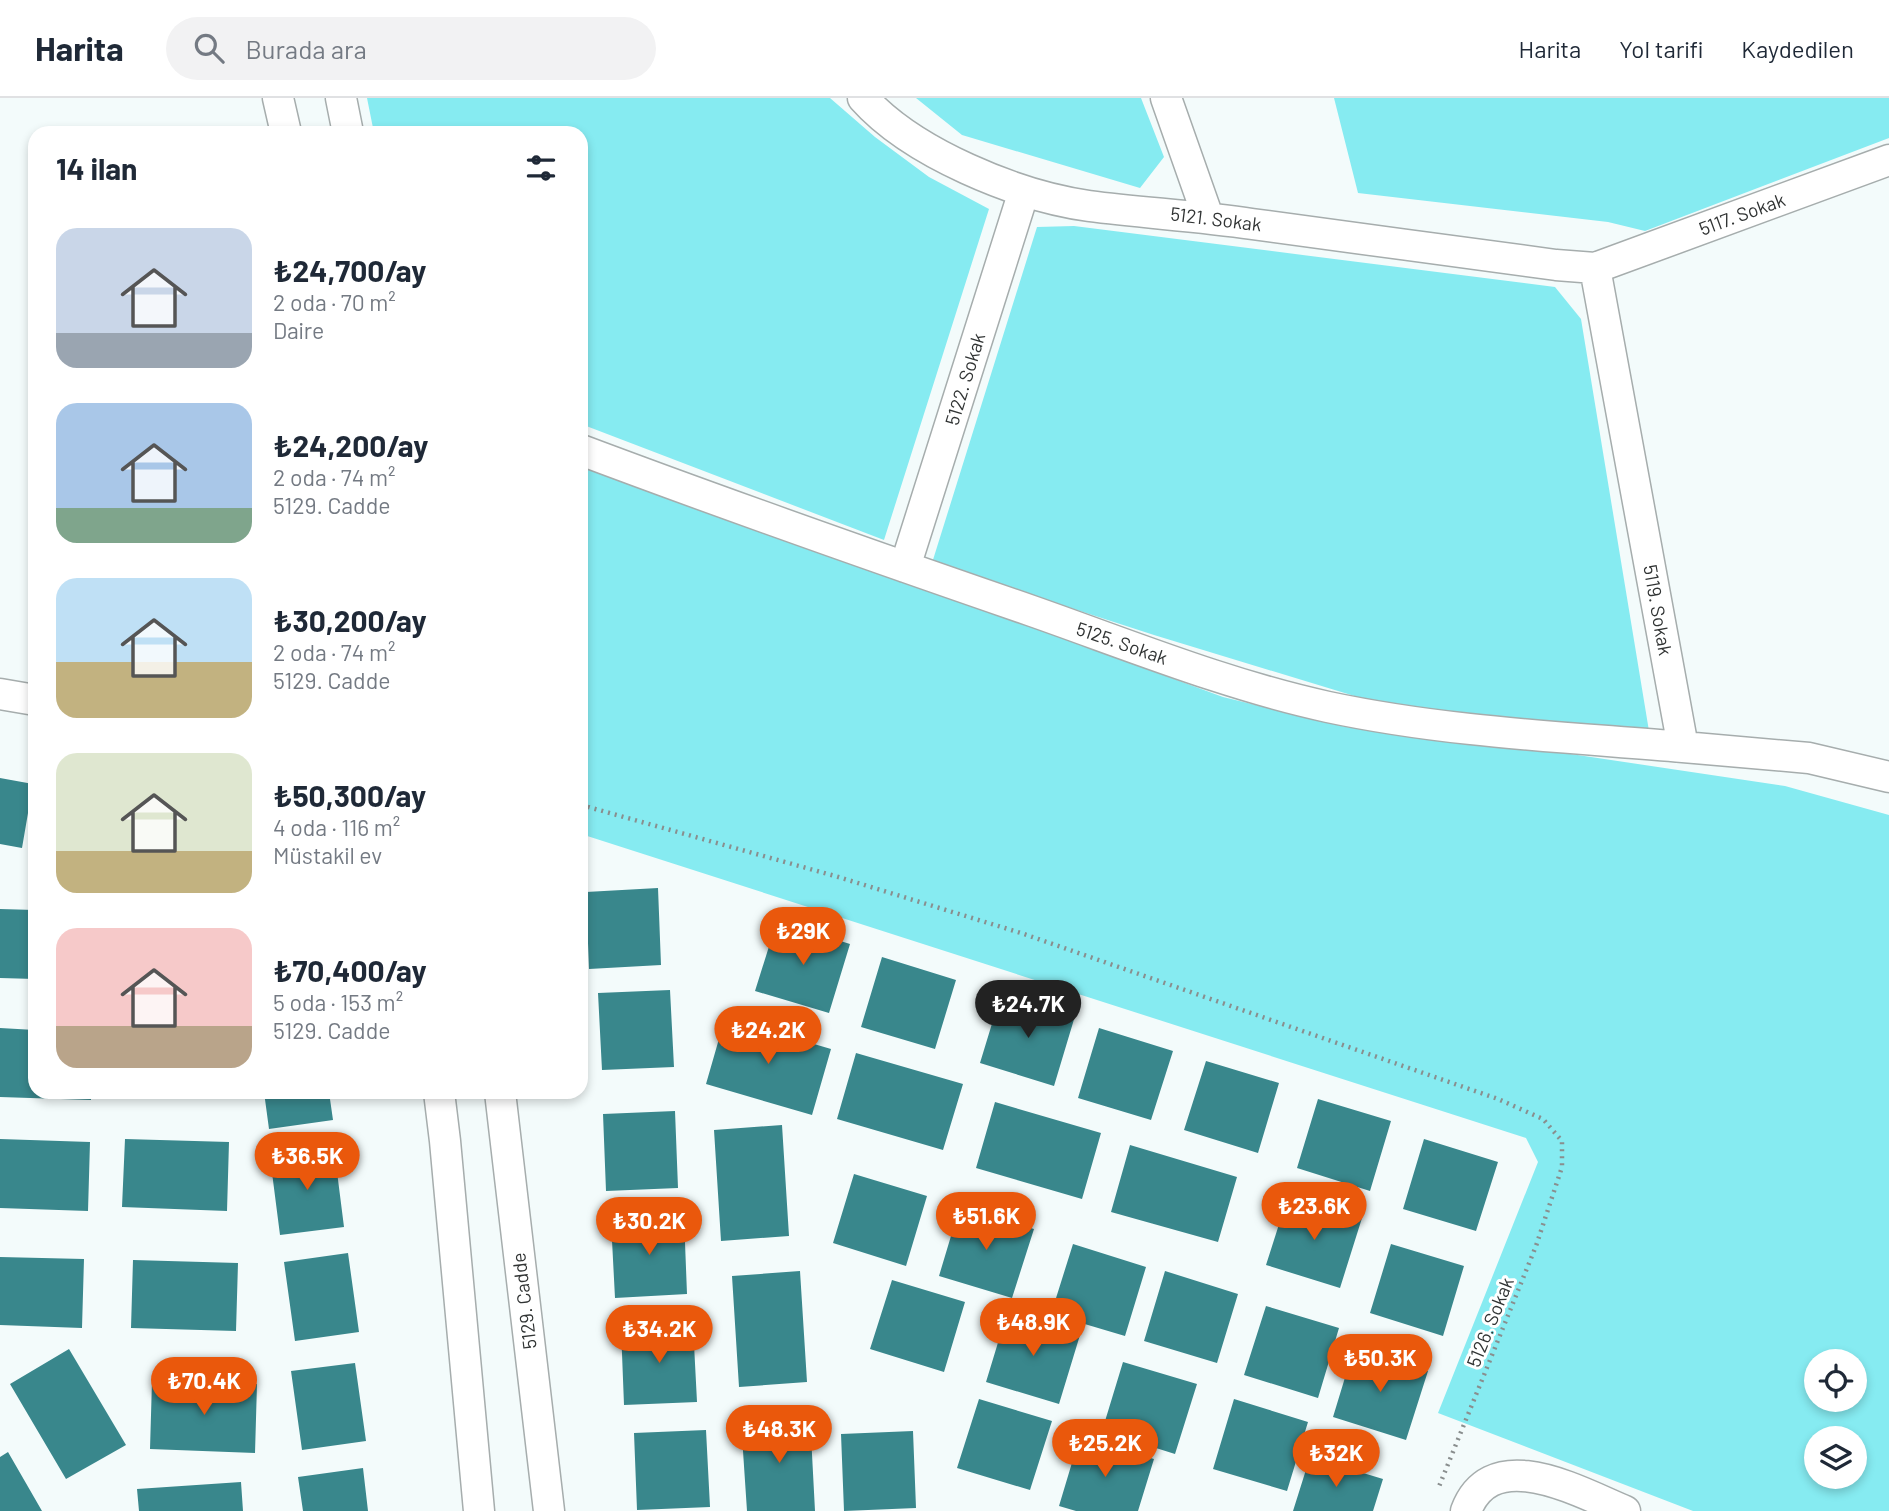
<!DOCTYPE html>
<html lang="tr">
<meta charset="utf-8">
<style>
:root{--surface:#fff;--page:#f2f2f3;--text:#1f2937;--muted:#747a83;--line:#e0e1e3;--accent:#ea580c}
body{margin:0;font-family:Barlow,sans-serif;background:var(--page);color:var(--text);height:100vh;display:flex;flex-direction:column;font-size:26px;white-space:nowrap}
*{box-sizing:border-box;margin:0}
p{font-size:23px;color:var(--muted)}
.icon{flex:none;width:38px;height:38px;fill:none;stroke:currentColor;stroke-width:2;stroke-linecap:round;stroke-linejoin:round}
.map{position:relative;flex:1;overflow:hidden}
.sheet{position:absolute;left:28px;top:28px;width:560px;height:973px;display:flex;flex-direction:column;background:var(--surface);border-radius:21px;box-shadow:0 4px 10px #0003}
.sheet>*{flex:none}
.tools{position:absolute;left:1804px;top:1251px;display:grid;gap:14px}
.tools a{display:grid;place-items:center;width:63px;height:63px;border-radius:50%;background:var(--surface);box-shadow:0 4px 10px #0003;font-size:35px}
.price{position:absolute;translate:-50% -60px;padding:0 16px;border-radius:24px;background:var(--accent);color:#fff;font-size:23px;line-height:46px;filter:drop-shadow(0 2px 4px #0008)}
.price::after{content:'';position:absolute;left:50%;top:42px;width:21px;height:16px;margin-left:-10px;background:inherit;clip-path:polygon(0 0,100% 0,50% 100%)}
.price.selected{background:#222;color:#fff}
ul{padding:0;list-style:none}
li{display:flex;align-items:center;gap:21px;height:175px;padding:0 28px}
li span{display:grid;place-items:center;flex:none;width:196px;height:140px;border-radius:21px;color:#555}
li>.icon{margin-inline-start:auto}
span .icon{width:84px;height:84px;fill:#fffc;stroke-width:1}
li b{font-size:30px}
h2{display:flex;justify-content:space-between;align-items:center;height:84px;padding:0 28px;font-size:30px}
header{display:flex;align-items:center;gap:42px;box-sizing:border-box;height:98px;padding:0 35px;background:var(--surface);border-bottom:2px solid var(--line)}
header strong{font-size:33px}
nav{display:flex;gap:38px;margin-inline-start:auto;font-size:24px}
.search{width:490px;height:63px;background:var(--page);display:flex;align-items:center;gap:18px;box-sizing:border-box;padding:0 24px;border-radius:38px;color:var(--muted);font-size:26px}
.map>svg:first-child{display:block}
</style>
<header>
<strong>Harita</strong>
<div class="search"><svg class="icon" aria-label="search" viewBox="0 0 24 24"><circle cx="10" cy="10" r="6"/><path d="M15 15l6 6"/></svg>Burada ara</div>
<nav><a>Harita</a><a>Yol tarifi</a><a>Kaydedilen</a></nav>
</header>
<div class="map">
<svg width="1889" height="1413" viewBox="0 0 1889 1413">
<rect width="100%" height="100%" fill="#f3fbfb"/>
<!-- green -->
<path fill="#86ebf1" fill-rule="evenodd" d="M367,0H830L875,39L929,79L989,111L884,442L581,326V35H374Z
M916,0H1141L1164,59L1140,90L962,37Z
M1334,0H1889V40L1645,133L1608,124L1358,95Z
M1074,128L1555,189L1581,221L1649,633L1384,607L1154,537L932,465L1037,129Z
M581,363L1223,599L1346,629L1524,649L1785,688L1889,717V1413H1693L1438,1315L1538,1064L1526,1040L581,736ZM1816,1264H1855V1302H1816ZM1816,1340H1855V1379H1816Z"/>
<!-- building -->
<path fill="#39878c" d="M0,680L33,686L22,750L0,746Z
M658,790L661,867L589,871L586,794Z
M0,811L35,812V881L0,880Z
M777,823L850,846L829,915L755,893Z
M882,859L956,882L935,951L861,929Z
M670,892L674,969L602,972L598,895Z
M1001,896L1075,918L1054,988L980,965Z
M725,920L831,951L812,1017L706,986Z
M0,930L35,932V994H91V1002L0,999Z
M1099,930L1173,953L1151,1022L1078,1000Z
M856,955L963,986L943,1052L837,1021Z
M1206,963L1279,985L1258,1055L1184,1032Z
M146,994H223V999L146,996Z
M264,994H329L333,1022L269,1031Z
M1318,1001L1391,1023L1370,1093L1297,1070Z
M995,1004L1101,1035L1082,1101L976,1070Z
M675,1013L678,1090L606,1093L603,1016Z
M782,1027L789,1138L721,1143L714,1032Z
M0,1041L90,1044L88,1113L0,1110Z
M125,1041L229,1044L227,1113L122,1109Z
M1424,1041L1498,1064L1476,1133L1403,1111Z
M1130,1047L1237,1079L1218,1144L1111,1114Z
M334,1050L344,1129L280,1137L270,1059Z
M854,1076L927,1098L906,1168L833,1145Z
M1288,1098L1362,1120L1340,1190L1266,1167Z
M960,1108L1034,1131L1012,1200L939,1178Z
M684,1119L687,1196L615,1200L611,1123Z
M1073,1146L1146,1169L1125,1238L1051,1216Z
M1391,1146L1464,1168L1443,1238L1370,1215Z
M348,1155L359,1234L295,1243L284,1164Z
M0,1159L84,1161L82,1230L0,1227Z
M133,1162L238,1165L236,1233L131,1230Z
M800,1173L807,1284L739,1289L732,1178Z
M1165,1173L1238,1196L1217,1265L1144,1243Z
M892,1182L965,1204L944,1274L870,1251Z
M1266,1208L1339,1230L1318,1300L1244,1277Z
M1007,1215L1080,1237L1059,1306L986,1284Z
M693,1227L697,1304L624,1307L621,1230Z
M1354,1250L1428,1273L1406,1342L1333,1319Z
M69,1251L126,1347L66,1381L10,1286Z
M1123,1264L1197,1286L1175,1356L1102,1333Z
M355,1265L366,1343L302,1352L291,1273Z
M152,1283L257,1286L255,1355L150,1351Z
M979,1301L1052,1323L1030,1392L957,1370Z
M1234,1301L1308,1324L1287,1393L1213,1371Z
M810,1318L815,1413H747L741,1323Z
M706,1332L710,1409L637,1412L634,1335Z
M913,1333L916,1410L844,1413L841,1336Z
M1080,1338L1154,1361L1138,1413H1076L1059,1408Z
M8,1354L42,1413H0V1359Z
M1310,1359L1383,1381L1373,1413H1293Z
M363,1370L368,1413H303L298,1379Z
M241,1384L243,1413H139L137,1391Z"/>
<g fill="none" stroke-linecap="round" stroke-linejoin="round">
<!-- street casing -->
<g stroke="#a6adad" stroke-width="33">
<path id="street" d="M278,0L286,35
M341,0L348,35
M863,0C912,55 1017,98 1089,108C1143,115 1198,118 1252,126C1353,140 1455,153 1556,167L1595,170L1889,62
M1166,0L1208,119
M1595,170L1683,649L1809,660L1889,679
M581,352C730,408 881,461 1032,513C1129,547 1227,587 1328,609C1445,634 1565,639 1683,649
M905,469L1024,93
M0,596L35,602
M439,994L445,1043L479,1413
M500,994L549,1413
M1466,1413C1492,1344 1579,1394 1625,1413"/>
</g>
<!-- path -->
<path stroke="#898e8e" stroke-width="4.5" stroke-dasharray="2 5" stroke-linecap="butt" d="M581,707L835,778L1021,835L1498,1001L1543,1021L1562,1043V1069L1536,1148L1438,1391"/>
<!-- street -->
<use href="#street" stroke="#fff" stroke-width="30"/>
</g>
<g text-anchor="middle" stroke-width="6" stroke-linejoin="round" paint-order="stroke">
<!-- street labels -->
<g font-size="19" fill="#313434" stroke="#fff">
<text transform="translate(1742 116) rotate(-20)" y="7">5117. Sokak</text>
<text transform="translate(1216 121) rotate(7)" y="7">5121. Sokak</text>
<text transform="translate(965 281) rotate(-73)" y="7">5122. Sokak</text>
<text transform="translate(1658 512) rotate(80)" y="7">5119. Sokak</text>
<text transform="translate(1122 545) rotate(19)" y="7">5125. Sokak</text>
<text transform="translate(524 1203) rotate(-97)" y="7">5129. Cadde</text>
<text transform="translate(1490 1224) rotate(-68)" y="7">5126. Sokak</text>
</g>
</g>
</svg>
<div class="tools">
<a><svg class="icon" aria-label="locate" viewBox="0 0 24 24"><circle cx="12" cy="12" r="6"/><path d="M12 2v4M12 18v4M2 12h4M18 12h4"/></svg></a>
<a><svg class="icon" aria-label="layers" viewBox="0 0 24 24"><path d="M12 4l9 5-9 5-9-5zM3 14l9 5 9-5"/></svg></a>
</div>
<b class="price" style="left:803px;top:869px">₺29K</b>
<b class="price selected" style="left:1028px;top:942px">₺24.7K</b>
<b class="price" style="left:768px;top:968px">₺24.2K</b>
<b class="price" style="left:307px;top:1094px">₺36.5K</b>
<b class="price" style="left:1314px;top:1144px">₺23.6K</b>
<b class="price" style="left:986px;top:1154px">₺51.6K</b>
<b class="price" style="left:649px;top:1159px">₺30.2K</b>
<b class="price" style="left:1033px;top:1260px">₺48.9K</b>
<b class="price" style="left:659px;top:1267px">₺34.2K</b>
<b class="price" style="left:1380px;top:1296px">₺50.3K</b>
<b class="price" style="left:204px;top:1319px">₺70.4K</b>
<b class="price" style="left:779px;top:1367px">₺48.3K</b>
<b class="price" style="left:1105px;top:1381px">₺25.2K</b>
<b class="price" style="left:1336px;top:1391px">₺32K</b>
<section class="sheet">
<h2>14 ilan<svg class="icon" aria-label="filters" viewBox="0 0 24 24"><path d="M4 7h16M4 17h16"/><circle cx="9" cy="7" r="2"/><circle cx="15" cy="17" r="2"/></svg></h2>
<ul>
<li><span style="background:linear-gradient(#c9d6e8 75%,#9aa5b1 0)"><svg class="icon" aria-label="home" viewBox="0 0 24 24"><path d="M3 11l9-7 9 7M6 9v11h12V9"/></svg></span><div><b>₺24,700/ay</b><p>2 oda · 70 m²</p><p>Daire</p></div></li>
<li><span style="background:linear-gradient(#a9c7e8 75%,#7fa58c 0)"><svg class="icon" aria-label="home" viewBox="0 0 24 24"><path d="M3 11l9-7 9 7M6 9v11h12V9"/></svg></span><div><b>₺24,200/ay</b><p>2 oda · 74 m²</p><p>5129. Cadde</p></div></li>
<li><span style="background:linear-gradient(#bfe0f5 60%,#c2b280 0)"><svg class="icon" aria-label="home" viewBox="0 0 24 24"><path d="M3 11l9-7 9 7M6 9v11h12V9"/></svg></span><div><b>₺30,200/ay</b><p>2 oda · 74 m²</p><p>5129. Cadde</p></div></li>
<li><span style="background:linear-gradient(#dfe7d0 70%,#c2b280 0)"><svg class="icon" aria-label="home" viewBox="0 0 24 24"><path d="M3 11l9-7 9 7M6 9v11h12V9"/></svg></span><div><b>₺50,300/ay</b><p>4 oda · 116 m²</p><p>Müstakil ev</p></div></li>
<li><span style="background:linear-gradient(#f6c9c9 70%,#b9a48a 0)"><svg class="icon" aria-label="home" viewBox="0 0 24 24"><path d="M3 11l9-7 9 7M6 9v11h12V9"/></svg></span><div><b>₺70,400/ay</b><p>5 oda · 153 m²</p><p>5129. Cadde</p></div></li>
</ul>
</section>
</div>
